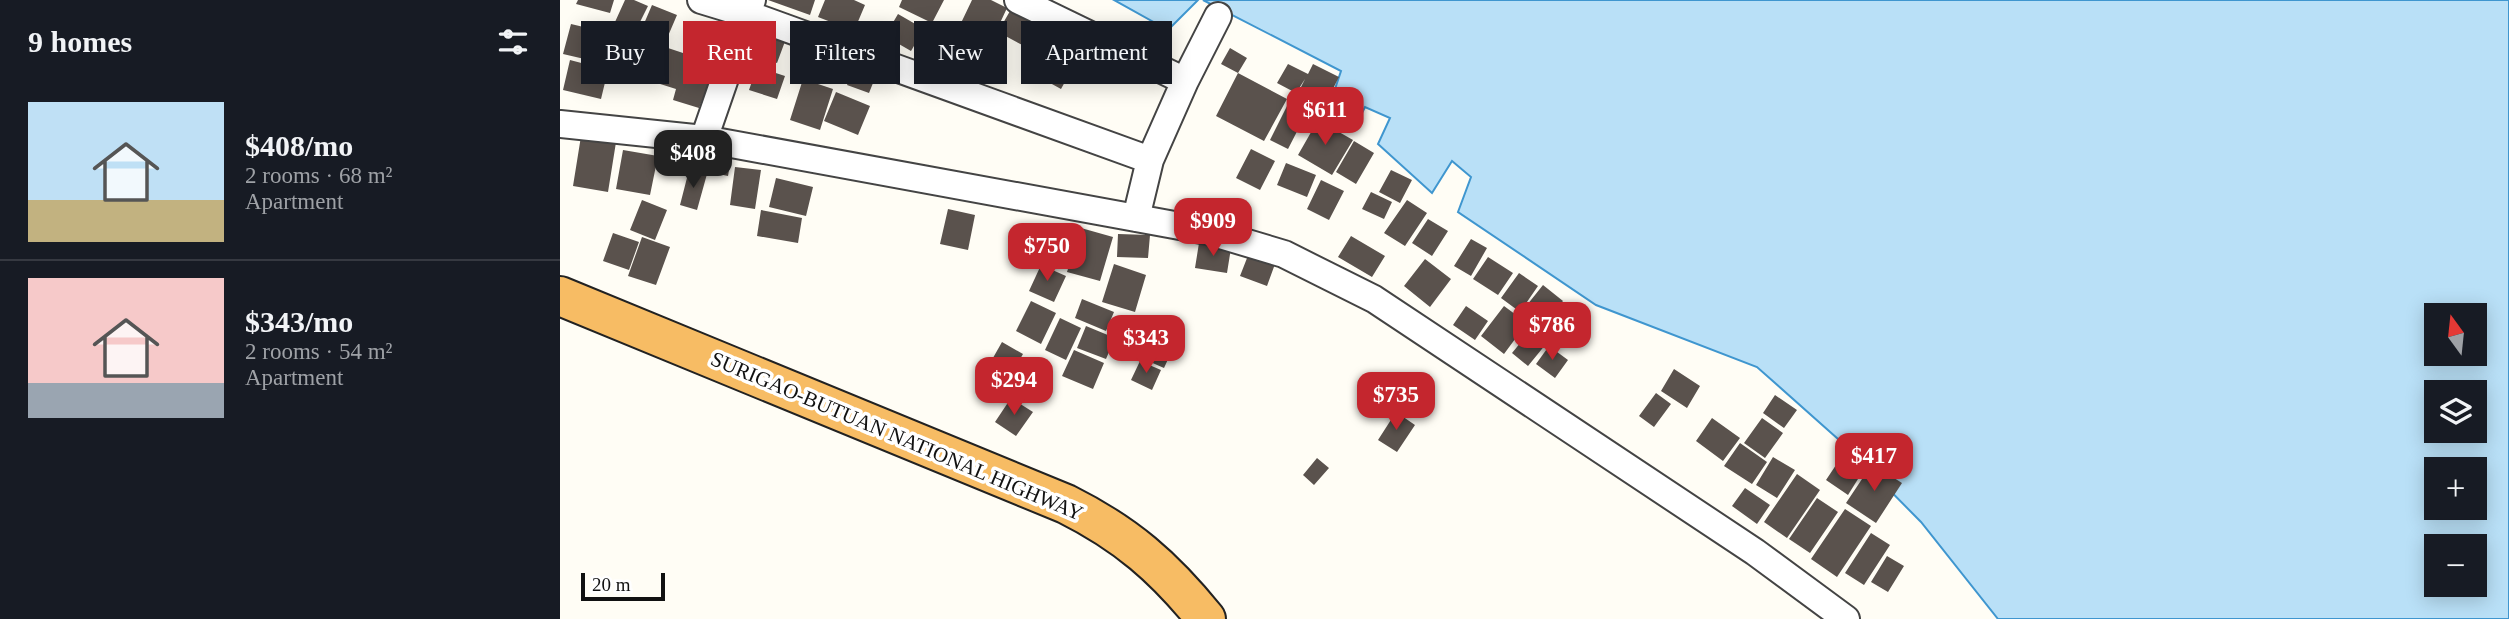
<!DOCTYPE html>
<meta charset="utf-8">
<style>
:root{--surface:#171b24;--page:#242831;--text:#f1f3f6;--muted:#9ea1a6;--line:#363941;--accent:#c4262e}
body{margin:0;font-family:"Times New Roman",serif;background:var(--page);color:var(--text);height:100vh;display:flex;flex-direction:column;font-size:26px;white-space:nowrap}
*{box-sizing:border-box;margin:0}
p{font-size:23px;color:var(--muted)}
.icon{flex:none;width:38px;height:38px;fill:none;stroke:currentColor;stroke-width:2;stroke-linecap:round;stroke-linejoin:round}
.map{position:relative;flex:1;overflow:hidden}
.details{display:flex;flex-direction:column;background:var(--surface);width:560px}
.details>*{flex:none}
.top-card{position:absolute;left:21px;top:21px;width:665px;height:63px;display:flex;gap:14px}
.needle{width:46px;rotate:345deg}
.tools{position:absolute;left:1864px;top:303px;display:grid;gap:14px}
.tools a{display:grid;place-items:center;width:63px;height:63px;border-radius:0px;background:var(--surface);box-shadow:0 4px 18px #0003;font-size:35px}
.scale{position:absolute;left:21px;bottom:18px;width:84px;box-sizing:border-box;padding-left:7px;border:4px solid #111;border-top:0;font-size:19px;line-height:24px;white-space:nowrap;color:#111;-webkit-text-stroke:5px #fff;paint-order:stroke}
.price{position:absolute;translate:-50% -60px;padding:0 16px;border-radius:14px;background:var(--accent);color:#fff;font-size:23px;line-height:46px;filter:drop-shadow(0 2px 4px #0008)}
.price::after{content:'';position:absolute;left:50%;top:42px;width:21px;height:16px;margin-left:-10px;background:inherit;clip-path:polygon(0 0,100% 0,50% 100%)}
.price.current{background:#222;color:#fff}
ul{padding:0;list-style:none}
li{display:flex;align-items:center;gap:21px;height:175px;padding:0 28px}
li+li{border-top:2px solid var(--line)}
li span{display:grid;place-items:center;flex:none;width:196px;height:140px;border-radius:0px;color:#555}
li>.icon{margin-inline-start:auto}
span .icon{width:84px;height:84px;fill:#fffc;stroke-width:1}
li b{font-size:30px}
h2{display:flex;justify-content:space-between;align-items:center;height:84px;padding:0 28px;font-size:30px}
.chip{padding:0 24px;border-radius:0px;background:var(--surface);box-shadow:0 4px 18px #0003;font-size:24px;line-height:63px}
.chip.current{background:var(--accent);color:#fff}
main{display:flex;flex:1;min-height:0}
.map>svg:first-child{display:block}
</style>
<main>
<section class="details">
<h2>9 homes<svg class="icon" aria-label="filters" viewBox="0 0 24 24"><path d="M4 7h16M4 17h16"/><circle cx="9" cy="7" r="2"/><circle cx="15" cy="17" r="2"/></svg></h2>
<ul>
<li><span style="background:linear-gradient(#bfe0f5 70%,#c2b280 0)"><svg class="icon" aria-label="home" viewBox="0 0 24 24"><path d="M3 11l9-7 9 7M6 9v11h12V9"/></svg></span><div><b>$408/mo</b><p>2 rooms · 68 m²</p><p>Apartment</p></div></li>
<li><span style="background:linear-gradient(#f6c9c9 75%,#9aa5b1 0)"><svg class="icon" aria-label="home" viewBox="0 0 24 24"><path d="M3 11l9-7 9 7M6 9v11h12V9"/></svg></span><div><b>$343/mo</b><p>2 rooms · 54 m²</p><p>Apartment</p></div></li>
</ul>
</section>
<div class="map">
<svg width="1949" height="619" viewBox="0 0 1949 619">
<rect width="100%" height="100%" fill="#fffdf5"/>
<!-- water -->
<path fill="#b9e0f7" stroke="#3f96cf" stroke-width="2" fill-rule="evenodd" d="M554,0H638L608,30Z
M643,0H1949V619H1438L1361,522L1287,447L1197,367L1036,305L898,212L911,177L892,161L872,193L818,144L830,118L805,107L799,119L770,104L781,71ZM1876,315H1914V354H1876ZM1876,392H1914V430H1876ZM1876,469H1914V508H1876ZM1876,546H1914V584H1876Z"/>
<!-- building -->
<path fill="#5a524d" d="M18,0H54L50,13L16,4Z
M65,0H74L88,6L75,32L55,22Z
M208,0H255L250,15Z
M265,0H294L305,5L294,31L258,17Z
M342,0H384L372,23L339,7Z
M412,0H431L447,8L433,38L401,23Z
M454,4L482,20L466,47L438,32Z
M92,5L117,15L102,50L77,40Z
M338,14L364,29L351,51L325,36Z
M11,24L53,34L46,64L3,54Z
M203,28L227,36L217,63L193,55Z
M481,30L499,40L481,70L463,59Z
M506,33L526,44L501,89L481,78Z
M532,40L553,50L538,80L517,69Z
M108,48L165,67L154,102L143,98L139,108L113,100L116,89L97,83Z
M670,48L687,58L678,73L661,64Z
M10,60L48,70L41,99L3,90Z
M295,64L317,73L309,93L287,85Z
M728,64L748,74L753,64L779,77L759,116L733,103L745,79L736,93L717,83Z
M197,67L225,76L217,99L189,90Z
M678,73L727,99L704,141L656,116Z
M243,79L273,89L260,130L230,120Z
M276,92L310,106L298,135L264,121Z
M728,104L746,114L728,149L710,140Z
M758,120L793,140L772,175L738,155Z
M22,130L57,136L48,192L13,186Z
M794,141L814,153L796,184L776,172Z
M691,149L715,161L700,190L676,178Z
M63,150L98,156L90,195L56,189Z
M137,150L171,158L168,176L134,169Z
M726,163L756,175L747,197L717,185Z
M175,167L201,170L195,209L170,205Z
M129,170L147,174L137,210L120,205Z
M831,170L852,180L840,203L819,192Z
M216,178L253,187L246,216L209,207Z
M761,180L784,191L769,220L747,209Z
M811,192L832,202L824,219L802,209Z
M82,200L107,210L95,240L70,230Z
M847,200L867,213L845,246L824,233Z
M388,209L415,215L408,250L380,244Z
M201,210L242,218L238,243L197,236Z
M868,219L888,231L872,256L852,243Z
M521,228L553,237L540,281L507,272Z
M53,233L79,242L69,270L43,261Z
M558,234L590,235L588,258L557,257Z
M791,236L825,256L812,277L778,257Z
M82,237L110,247L96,285L68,276Z
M911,239L927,248L911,276L894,266Z
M639,243L671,248L667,273L635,268Z
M689,253L715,264L707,286L680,276Z
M928,257L953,273L938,295L913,279Z
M865,259L891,279L870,307L844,286Z
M554,264L586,275L575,312L542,302Z
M481,265L506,276L494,302L469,291Z
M959,273L978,286L960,312L941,298Z
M983,285L1003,301L983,326L963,310Z
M522,299L554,312L546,331L515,318Z
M471,301L496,313L481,344L456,331Z
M906,306L928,321L915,340L893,325Z
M944,306L967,323L944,354L921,336Z
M999,309L1018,324L999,348L980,333Z
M500,318L521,328L506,360L485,350Z
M526,326L555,338L546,359L517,348Z
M970,331L986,344L968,366L952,353Z
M590,333L615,344L604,368L579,357Z
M442,342L463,354L446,384L425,372Z
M989,346L1008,360L995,378L976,364Z
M514,350L544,363L533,389L502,376Z
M580,361L601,370L592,390L571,380Z
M1114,369L1140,386L1127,408L1101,391Z
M1096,393L1111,404L1094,427L1079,416Z
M1215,395L1237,410L1224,428L1203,413Z
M451,398L473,412L456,436L435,422Z
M836,412L855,425L837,452L818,440Z
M1152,418L1180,438L1163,461L1136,441Z
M1202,418L1223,433L1205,458L1184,443Z
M1180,443L1207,462L1192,484L1164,466Z
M1213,457L1235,470L1217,498L1196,485Z
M757,458L769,468L754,485L743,475Z
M1312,464L1342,483L1316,523L1286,503Z
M1276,465L1298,479L1288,495L1266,480Z
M1237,474L1260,490L1227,538L1204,522Z
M1185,488L1210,505L1197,524L1172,506Z
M1257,498L1278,512L1250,553L1229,539Z
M1285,509L1311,526L1277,577L1251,559Z
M1311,533L1330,545L1304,585L1285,573Z
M1327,556L1344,566L1328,592L1311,582Z"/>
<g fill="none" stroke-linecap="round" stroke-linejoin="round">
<!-- minor casing -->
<g stroke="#444" stroke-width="30">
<path id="minor" d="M141,0L187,14L590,160
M458,0L625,81
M0,124L144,139L647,231L724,254L814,299L1195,552L1286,619
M144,139L192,0
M576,218L590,160L625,81L658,16"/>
</g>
<!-- trunk casing -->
<g stroke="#222" stroke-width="42">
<path id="trunk" d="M0,296L506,504C566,534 604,567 646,619"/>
</g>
<!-- minor -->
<use href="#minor" stroke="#fff" stroke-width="26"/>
<!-- trunk -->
<use href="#trunk" stroke="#f7bc64" stroke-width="38"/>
</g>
<g text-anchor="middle" stroke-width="7" stroke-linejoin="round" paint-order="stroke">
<!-- street labels -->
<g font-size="21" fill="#111" stroke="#fff">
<text transform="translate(337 436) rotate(23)" y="7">SURIGAO-BUTUAN NATIONAL HIGHWAY</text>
</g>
</g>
</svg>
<div class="tools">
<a><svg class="needle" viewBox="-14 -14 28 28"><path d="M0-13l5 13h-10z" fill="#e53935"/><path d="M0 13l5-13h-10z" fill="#9ea1a6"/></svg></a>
<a><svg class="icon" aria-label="layers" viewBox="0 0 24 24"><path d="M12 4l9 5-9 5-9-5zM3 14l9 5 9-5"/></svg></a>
<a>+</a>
<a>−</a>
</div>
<div class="scale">20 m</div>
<b class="price" style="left:765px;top:147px">$611</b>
<b class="price current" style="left:133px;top:190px">$408</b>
<b class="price" style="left:653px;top:258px">$909</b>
<b class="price" style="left:487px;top:283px">$750</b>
<b class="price" style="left:992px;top:362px">$786</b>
<b class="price" style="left:586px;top:375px">$343</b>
<b class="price" style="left:454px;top:417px">$294</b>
<b class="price" style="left:836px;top:432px">$735</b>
<b class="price" style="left:1314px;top:493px">$417</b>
<div class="top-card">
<a class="chip">Buy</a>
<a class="chip current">Rent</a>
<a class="chip">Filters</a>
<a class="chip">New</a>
<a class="chip">Apartment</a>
</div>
</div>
</main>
